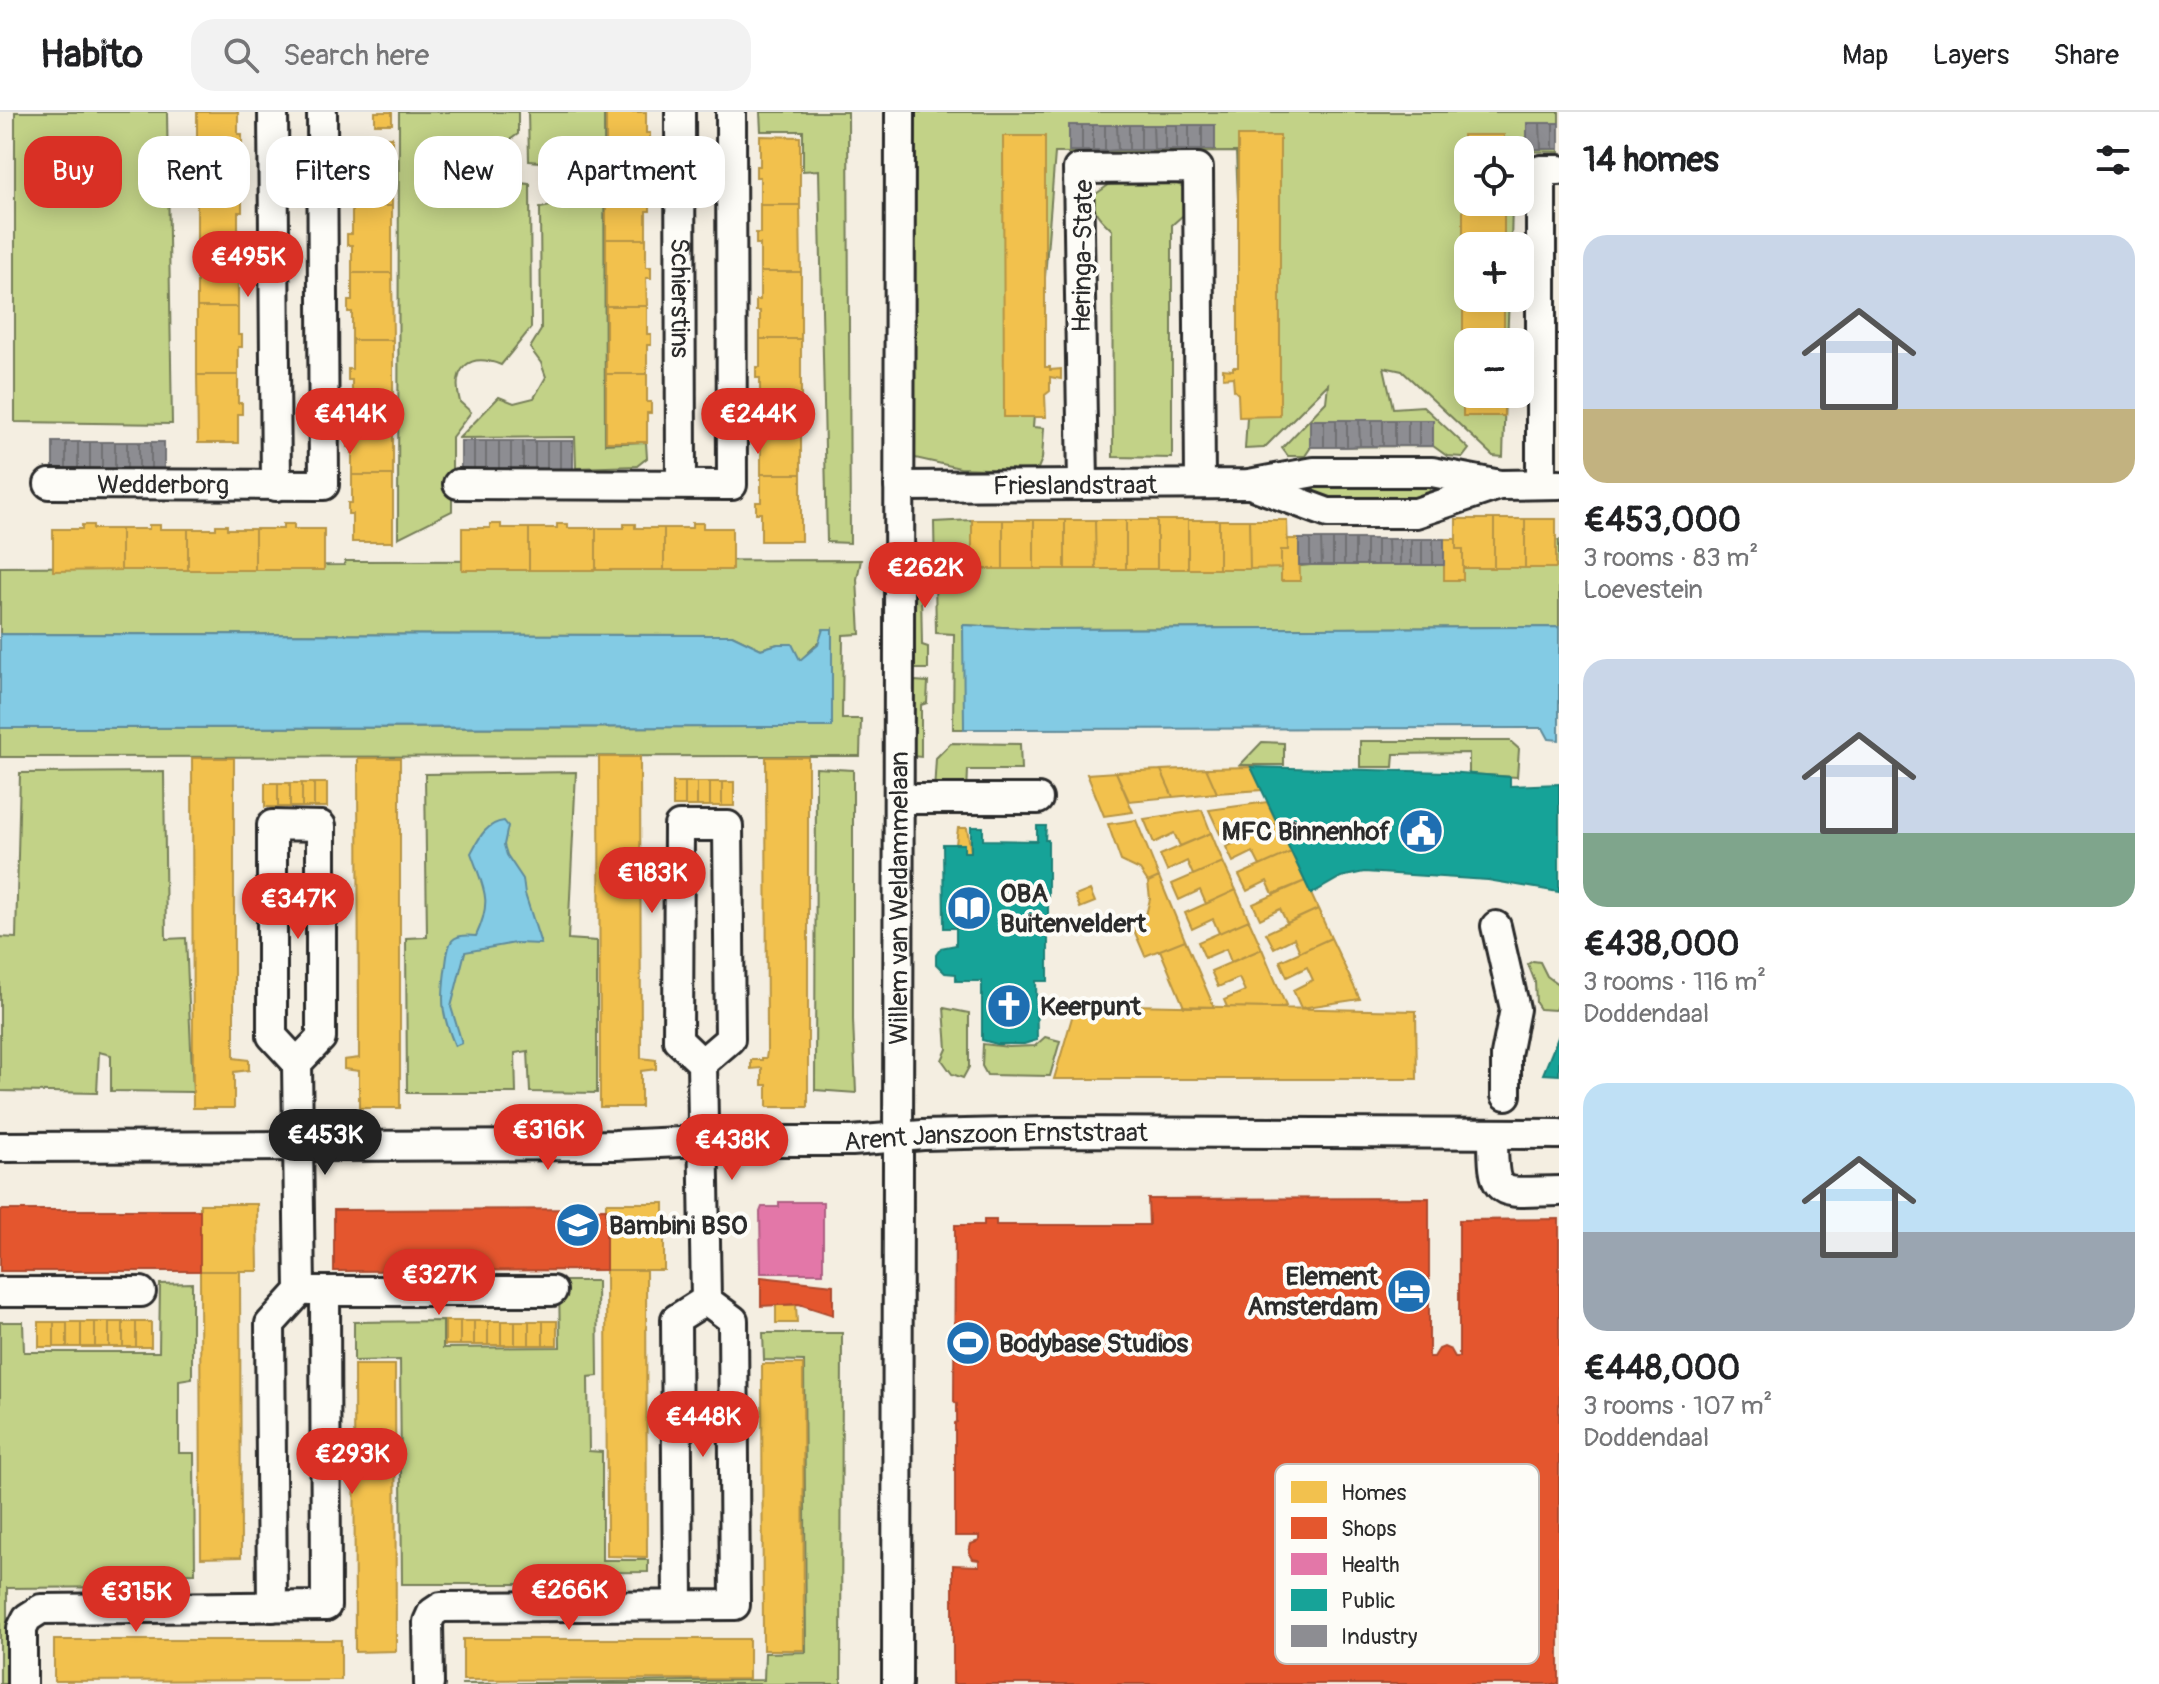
<!DOCTYPE html>
<meta charset="utf-8">
<style>
:root{--surface:#fff;--page:#f2f2f2;--text:#202124;--muted:#757577;--line:#e0e0e0;--accent:#d93025}
body{margin:0;font-family:Pangolin,sans-serif;background:var(--page);color:var(--text);height:100vh;display:flex;flex-direction:column;font-size:30px;white-space:nowrap}
*{box-sizing:border-box;margin:0}
p{font-size:26px;color:var(--muted)}
.icon{flex:none;width:44px;height:44px;fill:none;stroke:currentColor;stroke-width:2;stroke-linecap:round;stroke-linejoin:round}
.map{position:relative;flex:1;overflow:hidden}
.panel{display:flex;flex-direction:column;background:var(--surface);width:600px}
.panel>*{flex:none}
.hud{position:absolute;left:24px;top:24px;width:760px;height:72px;display:flex;gap:16px}
.controls{position:absolute;left:1454px;top:24px;display:grid;gap:16px}
.controls a{display:grid;place-items:center;width:80px;height:80px;border-radius:16px;background:var(--surface);box-shadow:0 4px 20px #0003;font-size:40px}
.price{position:absolute;translate:-50% -68px;padding:0 18px;border-radius:28px;background:var(--accent);color:#fff;font-size:26px;line-height:52px;filter:drop-shadow(0 2px 4px #0008)}
.price::after{content:'';position:absolute;left:50%;top:48px;width:24px;height:18px;margin-left:-12px;background:inherit;clip-path:polygon(0 0,100% 0,50% 100%)}
.price.current{background:#222;color:#fff}
ul{padding:0;list-style:none}
li{display:grid;align-content:center;gap:16px;height:424px;padding:0 24px}
li span{display:grid;place-items:center;height:248px;border-radius:24px;color:#555}
li>.icon{margin-inline-start:auto}
span .icon{width:144px;height:144px;fill:#fffc;stroke-width:1}
li b{font-size:34px}
h2{display:flex;justify-content:space-between;align-items:center;height:96px;padding:0 24px;font-size:34px}
.pill{padding:0 28px;border-radius:24px;background:var(--surface);box-shadow:0 4px 20px #0003;font-size:28px;line-height:72px}
.pill.current{background:var(--accent);color:#fff}
header{display:flex;align-items:center;gap:48px;box-sizing:border-box;height:112px;padding:0 40px;background:var(--surface);border-bottom:2px solid var(--line)}
header strong{font-size:38px}
nav{display:flex;gap:44px;margin-inline-start:auto;font-size:28px}
.search{width:560px;height:72px;background:var(--page);display:flex;align-items:center;gap:20px;box-sizing:border-box;padding:0 28px;border-radius:24px;color:var(--muted);font-size:30px}
main{display:flex;flex:1;min-height:0}
.map>svg:first-child{display:block}
</style>
<header>
<strong>Habito</strong>
<div class="search"><svg class="icon" aria-label="search" viewBox="0 0 24 24"><circle cx="10" cy="10" r="6"/><path d="M15 15l6 6"/></svg>Search here</div>
<nav><a>Map</a><a>Layers</a><a>Share</a></nav>
</header>
<main>
<div class="map">
<svg width="1559" height="1572" viewBox="0 0 1559 1572">
<rect width="100%" height="100%" fill="#f4eee1"/>
<filter id="ink" filterUnits="userSpaceOnUse"><feTurbulence type="fractalNoise" baseFrequency=".0125" numOctaves="2"/><feDisplacementMap in="SourceGraphic" scale="16" xChannelSelector="R" yChannelSelector="G"/><feConvolveMatrix kernelMatrix="1 2 1 2 8 2 1 2 1" color-interpolation-filters="sRGB"/></filter>
<g filter="url(#ink)">
<!-- green -->
<path fill="#c2d287" stroke="#767e59" stroke-width="2" d="M15,0H167L172,312L15,310Z
M399,0H518V22L496,38C490,68 504,70 530,72L531,216L501,253C469,240 451,256 460,290L471,300L452,325V399L398,426Z
M528,0H604L605,332L646,330L647,346L637,354L576,356L575,325L459,326L499,285L514,291L534,286L546,265L541,251L530,236L541,218L540,96L550,94L562,83C565,58 553,50 529,49Z
M760,0H848L850,431L827,430L819,58L803,59V19H761Z
M913,0H1559V40L1468,38V90H1512L1511,134H1468V186H1509L1507,230H1468V282H1505L1503,345L1493,344L1402,259L1384,255L1393,296L1423,294L1469,337L1463,345L1447,344L1433,334L1311,335L1305,344H1288L1282,336L1326,290L1328,272L1264,336L1245,337L1247,305L1236,40L1055,41L1033,315L1044,316L1042,347L1037,359L960,356L915,346Z
M1110,72H1177L1187,76L1191,96L1172,113V346L1113,345L1112,118C1101,107 1092,101 1093,84Z
M1424,368L1430,374L1429,387L1327,392L1314,384V373Z
M972,408L1281,456L1559,428V515L1041,517L964,513V617H953L954,522L936,521L934,410Z
M861,448L857,467L860,522L843,523L842,607H861L860,644L0,645V616L831,615L832,517L800,549L777,532L761,537L732,523L0,522V455L344,453L345,449H349Z
M913,473L921,478L922,533L928,535V557H915Z
M914,569L928,570L927,591L921,593V645L912,644Z
M1360,629H1510L1519,637L1517,665L1469,662V641L1394,642L1393,655H1360Z
M1262,630L1284,631V653H1240Z
M951,631L1020,632L1021,658H968L967,681L934,680L936,646Z
M816,656L853,658V908L856,981L815,978Z
M164,660L166,827L186,826L193,980L111,979V943L99,940L97,981L0,979V825L16,826L20,661Z
M576,660L568,827L597,829V981L530,980L528,939L515,941L516,981H407L406,826L427,825L425,662Z
M1533,849L1540,850L1547,864L1559,873V889L1555,898L1540,897L1536,891L1535,870L1528,852Z
M944,896L969,901V955L963,966L952,962L942,948L947,937Z
M1045,925L1060,929L1050,964L987,963L982,954L983,932L1009,935L1035,934Z
M559,1169H597L598,1264L588,1265L589,1339L602,1340V1448H648V1460L533,1461V1472H402L400,1248L354,1249V1210L443,1209V1236L560,1235Z
M192,1171V1266L179,1268V1341H194L195,1461L131,1462L130,1475L7,1476V1572H0V1210H23L24,1240H159L160,1172Z
M763,1221H842L841,1572H461L764,1568L765,1541L806,1540L804,1249L764,1248Z"/>
<!-- water -->
<path fill="#83cbe4" stroke="#608b9a" stroke-width="2" d="M963,513L1041,517L1559,515V628L1549,627L1543,616L964,617Z
M823,517H832V615L0,616V522L732,523L761,537L778,532H792L800,548L818,533Z
M504,709L508,714L504,733L507,743L523,767L525,782L541,832L515,831L465,840L451,895L462,931L455,934C442,903 441,892 445,859C449,835 445,820 476,824C493,787 484,778 471,741C479,726 486,711 504,709Z"/>
<!-- homes -->
<path fill="#f2c14e" stroke="#b69444" stroke-width="2" d="M197,0H238V22H242V33H238V61H197Z
M375,0H392V12H375Z
M606,0H646V21H650V32H646V60H606Z
M1463,23H1504V38H1468V90H1504V134H1468V186H1504V230H1468V282H1504V304H1463Z
M760,24L800,25V93H760V65H756V54H760Z
M1003,24H1045V255H1050V258L1061,257V267L1050,265V279L1045,283L1046,305H1004Z
M1238,24H1280V304L1239,305L1238,282L1234,278L1233,265L1223,266V257L1233,258V255H1238Z
M392,25V94H352V66H347V55H352V26Z
M606,60H646V88H650V99H646V127H606Z
M197,61H238V89H242V100H238V128H197Z
M760,93H800L801,160H760V132H756V121H760Z
M352,94H392V161H352V133H347V122H352Z
M606,127H646V155H651V166H646L647,194H606Z
M197,128H238V156H242V167H238V195H197Z
M760,160H801V227H760V199H756V188H760Z
M352,161H392L393,228H352V200H348V189H352Z
M606,194H647V222H651V233H647V262H606Z
M197,195H238V223H242V235H238V263H197Z
M760,227H801V295H760V266H756V255H760Z
M352,228H393V296H352V268H348V257H352Z
M606,262H647V290H651V301H647V330H606Z
M197,263H238V291H242V302H238V331H198Z
M760,295H801V362H761V334H756V323H761Z
M352,296H393V363H352V335H348V324H352Z
M761,362H801V429H761V401H756V390H761Z
M352,363H393V430H352V402H348V391H352Z
M1456,407H1494V456H1463V437H1456Z
M1494,407H1525V456H1494Z
M1525,407H1556V456H1525Z
M972,408H1003V457H972Z
M1003,408H1034V457H1003Z
M1034,408H1065V457H1034Z
M1065,408H1095L1096,457H1065Z
M1095,408H1126V457H1096Z
M1126,408H1157V457H1126Z
M1157,408H1188V457H1157Z
M1188,408H1219V457H1188Z
M1219,408H1249L1250,457H1219Z
M1249,408H1287L1288,438H1281V456L1250,457Z
M692,411H703V416H732V458H664V416H692Z
M283,412H294V417H324V458H255V417H283Z
M490,412H501V416H529V458H462V416H490Z
M557,412H568V416H596V458H529V416H557Z
M624,412H635V416H664V458H596V416H624Z
M82,413H93V417H121V458L53,459V417H82Z
M149,413H160V417H188V458H121V417H149Z
M216,413H227V417H255V458H188V417H216Z
M1288,427H1299L1300,469H1281V438H1288Z
M1444,427H1456V437H1463V468H1444Z
M599,645H640L641,946L656,948V957L641,959V995H600Z
M766,645H808V995H767V973H762V956L751,957V948H762V946H766L767,940Z
M192,646H234V946L249,948V958L234,960V996H193Z
M358,646H400V996H359V959L344,957V948L359,946Z
M1251,655L1262,678L1217,681L1206,656Z
M1206,656L1217,681L1173,685L1161,658Z
M1161,658L1173,685L1129,689L1116,660Z
M1116,660L1133,700L1104,704L1087,662Z
M673,670H685V694H673Z
M685,670H697V694H685Z
M697,670H710V694H697Z
M710,670H722V694H710Z
M722,670H734V694H722Z
M265,671H278V695H265Z
M278,671H290V695H278Z
M290,671H302V695H290Z
M302,671H314V695H302Z
M314,671H327V695H314Z
M1267,690L1277,711L1246,725L1240,712L1220,722L1209,698Z
M1202,698L1211,721L1180,734L1174,721L1154,731L1144,707Z
M1136,708L1159,765L1148,770L1140,758L1121,749L1108,712Z
M1277,711L1291,740L1260,754L1253,740L1233,750L1226,735Z
M958,716H967L971,740H964V732H956Z
M1211,721L1223,750L1193,763L1187,749L1167,759L1160,743Z
M1291,740L1305,769L1273,782L1267,769L1247,779L1239,763Z
M1223,750L1236,778L1206,792L1200,778L1179,788L1172,772Z
M1159,765L1185,828L1145,844L1133,816L1147,799L1150,787L1148,770Z
M1305,769L1318,797L1287,811L1280,797L1260,807L1253,792Z
M1090,778L1095,790L1080,796L1075,784Z
M1236,778L1249,808L1219,821L1213,807L1192,817L1185,801Z
M1318,797L1331,826L1300,840L1294,826L1274,836L1266,821Z
M1249,808L1262,837L1231,850L1226,837L1205,846L1198,830Z
M1331,826L1360,887L1301,896L1293,878L1313,868L1307,855L1287,865L1280,849Z
M1185,828L1214,895H1184L1160,838Z
M1262,837L1286,894L1278,896L1227,895L1224,888L1245,879L1239,866L1218,875L1211,859Z
M1085,892L1416,899L1417,967H1054L1073,902Z
M606,1091H664V1158H606Z
M200,1092H257L258,1159H200Z
M606,1158H646L647,1445L607,1444Z
M200,1159H240L241,1445L201,1446Z
M776,1193H796L797,1211H776Z
M445,1209H460V1233H445Z
M460,1209H474V1233H460Z
M474,1209H488V1233H474Z
M488,1209H501V1233H488Z
M501,1209H515V1233H501Z
M515,1209H529V1233H515Z
M529,1209H543V1233H529Z
M543,1209H557V1233H543Z
M39,1210H54V1235H39Z
M54,1210H67V1235H54Z
M67,1210H81V1235H67Z
M81,1210H95V1235H81Z
M95,1210H109V1235H95Z
M109,1210H123V1235H109Z
M123,1210H136V1235H123Z
M136,1210H151V1235H136Z
M762,1252H803L804,1538H763Z
M354,1253H395L396,1539L355,1540Z
M463,1527H749V1567L463,1568Z
M54,1528H341V1568L54,1569Z"/>
<!-- shops -->
<path fill="#e4572e" stroke="#ac4a2d" stroke-width="2" d="M1429,1086V1245H1434L1439,1237L1444,1235L1451,1238L1455,1245H1459V1108L1559,1107V1572H953V1453L979,1454V1448L973,1447L969,1440L971,1432L979,1429V1424H955V1311L957,1310V1292L954,1289L955,1113H984V1108H996V1113H1149L1148,1087Z
M606,1097V1158L334,1159V1098Z
M0,1098H200V1159H0Z
M761,1165L833,1173V1203L799,1192L761,1194Z"/>
<!-- health -->
<path fill="#e377a8" stroke="#ac6082" stroke-width="2" d="M779,1090H823V1161H761L760,1100L762,1095H779Z"/>
<!-- public -->
<path fill="#17a398" stroke="#1d7f77" stroke-width="2" d="M1251,655L1448,660L1510,665V674L1559,672V780L1488,768L1364,760L1341,765L1311,782Z
M1037,714H1046L1045,728H1048V869H1036L1037,928L1024,932H997L982,928V869H956V862L945,861L936,852V843L941,836L956,833V816H944L943,732H964V740H971V715H983V728L1037,729Z
M1559,923V963L1543,962Z"/>
<!-- industry -->
<path fill="#8d8d92" stroke="#707073" stroke-width="2" d="M1527,11H1540L1541,37H1527Z
M1540,11H1553V37H1541Z
M1553,11H1559V37H1553Z
M1069,13H1082V39H1069Z
M1082,13H1093V39H1082Z
M1093,13H1105V39H1093Z
M1105,13H1117L1118,38L1105,39Z
M1117,13H1129V38H1118Z
M1129,13H1141V38H1129Z
M1141,13H1153L1154,38H1141Z
M1153,13H1165V38H1154Z
M1165,13H1177V38H1165Z
M1177,13H1189V38H1177Z
M1189,13H1202V38H1189Z
M1202,13H1215V38H1202Z
M1310,308H1324V335H1310Z
M1324,308H1336V335H1324Z
M1336,308H1347V335H1336Z
M1347,308H1359L1360,334L1347,335Z
M1359,308H1372V334H1360Z
M1372,308H1383V334H1372Z
M1383,308H1395V334H1383Z
M1395,308H1408V334H1395Z
M1408,308H1419V334H1408Z
M1419,308H1433V334H1419Z
M461,329H474V358H461Z
M474,329H486V358H474Z
M486,329H499V357L486,358Z
M499,329H511V357H499Z
M511,329H523V357H511Z
M523,329H535V357H523Z
M535,329H547V357H535Z
M547,329H560V357H547Z
M560,329H573V357H560Z
M53,330H66V359H53Z
M66,330H78V359H66Z
M78,330H90V359H78Z
M90,330H102V359H90Z
M102,330H115V358L102,359Z
M115,330H127V358H115Z
M127,330H139V358H127Z
M139,330H151V358H139Z
M151,330H164V358H151Z
M1299,427H1310V453H1299Z
M1310,427H1321L1322,453H1310Z
M1321,427H1333V453H1322Z
M1333,427H1344V453H1333Z
M1344,427H1355V453H1344Z
M1355,427H1366V453H1355Z
M1366,427H1377V453H1366Z
M1377,427H1388L1389,453H1377Z
M1388,427H1400V453H1389Z
M1400,427H1411V453H1400Z
M1411,427H1422V453H1411Z
M1422,427H1433V453H1422Z
M1433,427H1444V453H1433Z"/>
<g fill="none" stroke-linecap="round" stroke-linejoin="round">
<!-- minor casing -->
<g stroke="#2b2b2b" stroke-width="34">
<g id="minor">
<path d="M273,0L276,374"/>
<path id="s1" d="M680,0L681,372"/>
<path id="s2" d="M49,372L324,373L322,0"/>
<path d="M458,372L732,373L731,0"/>
<path d="M1250,372L1328,401H1416L1499,373"/>
<path d="M1541,372V58H1559"/>
<path d="M1083,373L1078,57L1198,56L1200,372"/>
<path id="s3" d="M899,374L1249,372L1314,360H1432L1500,373L1559,372"/>
<path d="M899,687H1038"/>
<path d="M1496,814L1515,897L1506,943V983"/>
<path d="M702,951L730,927L728,714H679L678,928L702,951L706,1188"/>
<path d="M1493,1023C1493,1089 1497,1080 1559,1079"/>
<path id="s4" d="M0,1035L615,1033L702,1029H852L923,1023L1050,1020L1559,1022"/>
<path d="M309,1179H552"/>
<path d="M0,1180H141"/>
<path d="M678,1493L676,1207L706,1188"/>
<path d="M272,1495L270,1212L300,1179L297,951L321,926V714L272,713V924L297,951"/>
<path d="M22,1572V1516L27,1506L41,1497L326,1494L325,1179"/>
<path d="M429,1572L428,1510L432,1501L441,1495L735,1493L733,1208L706,1188"/>
<path id="s5" d="M897,1572L900,0"/>
</g>
</g>
<!-- minor -->
<use href="#minor" stroke="#fdfcf7" stroke-width="28"/>
</g>
</g>
<!-- icons -->
<defs>
<g id="civic-disc" transform="scale(2.3)"><circle r="9.5" fill="#1f6fb2" stroke="#fdfcf7"/><path d="M-.6-6.5H3V-4.5H.6V-3L4-1V1h2V6H-6V1h2V-1L-.6-3ZM-1.2 2.5V6h2.4V2.5Z" fill="#fff"/></g>
<g id="library-disc" transform="scale(2.3)"><circle r="9.5" fill="#1f6fb2" stroke="#fdfcf7"/><path d="M-6-4Q-3-5.5-.7-3.5V5Q-3 3-6 4ZM6-4Q3-5.5 .7-3.5V5Q3 3 6 4Z" fill="#fff"/></g>
<g id="church-disc" transform="scale(2.3)"><circle r="9.5" fill="#1f6fb2" stroke="#fdfcf7"/><path d="M-1.2-6h2.4v3.5h3.3v2.4h-3.3V6h-2.4V-.1h-3.3v-2.4h3.3Z" fill="#fff"/></g>
<g id="school-disc" transform="scale(2.3)"><circle r="9.5" fill="#1f6fb2" stroke="#fdfcf7"/><path d="M0-5L7-2L0 1L-7-2ZM-4 1L0 2.5L4 1V4Q0 6-4 4Z" fill="#fff"/></g>
<g id="hotel-disc" transform="scale(2.3)"><circle r="9.5" fill="#1f6fb2" stroke="#fdfcf7"/><path d="M-6-4.5h1.5V1H6V5H4.5V3h-9V5H-6ZM-4 0a1.8 1.8 0 1 1 3.6 0ZM.5 0V-2.5h3Q6-2.5 6 0Z" fill="#fff"/></g>
<g id="stadium-disc" transform="scale(2.3)"><circle r="9.5" fill="#1f6fb2" stroke="#fdfcf7"/><path d="M0-5a6.5 5 0 1 0 0 10a6.5 5 0 1 0 0-10ZM-3.5-1.8h7v3.6h-7Z" fill="#fff"/></g>
</defs>
<g fill-rule="evenodd">
<use href="#civic-disc" x="1421" y="719"/>
<use href="#library-disc" x="969" y="796"/>
<use href="#church-disc" x="1009" y="894"/>
<use href="#school-disc" x="578" y="1113"/>
<use href="#hotel-disc" x="1409" y="1179"/>
<use href="#stadium-disc" x="968" y="1231"/>
</g>
<g text-anchor="middle" stroke-width="8" stroke-linejoin="round" paint-order="stroke">
<!-- street labels -->
<g font-size="26" fill="#2b2b2b" stroke="#fdfcf7">
<text transform="translate(1082 144) rotate(-89)" y="9">Heringa-State</text>
<text dy="9" stroke="none"><textPath href="#s1" startOffset="186">Schierstins</textPath></text>
<text dy="9" stroke="none"><textPath href="#s2" startOffset="114">Wedderborg</textPath></text>
<text dy="9" stroke="none"><textPath href="#s3" startOffset="176">Frieslandstraat</textPath></text>
<text dy="9" stroke="none"><textPath href="#s5" startOffset="786">Willem van Weldammelaan</textPath></text>
<text dy="9" stroke="none"><textPath href="#s4" startOffset="996">Arent Janszoon Ernststraat</textPath></text>
</g>
<!-- poi labels -->
<g font-size="26" font-weight="bold" fill="#2b2b2b" stroke="#fdfcf7" text-anchor="start">
<text x="1390" y="728" text-anchor="end">MFC Binnenhof</text>
<text x="1000" y="790">OBA<tspan x="1000" dy="30">Buitenveldert</tspan></text>
<text x="1040" y="903">Keerpunt</text>
<text x="609" y="1122">Bambini BSO</text>
<text x="1378" y="1173" text-anchor="end">Element<tspan x="1378" dy="30">Amsterdam</tspan></text>
<text x="999" y="1240">Bodybase Studios</text>
</g>
</g>
<!-- legend -->
<rect x="1275" y="1352" width="264" height="200" rx="12" fill="#fdfcf7" stroke="#bebdba" stroke-width="2"/>
<rect x="1291" y="1369" width="36" height="22" fill="#f2c14e"/>
<rect x="1291" y="1405" width="36" height="22" fill="#e4572e"/>
<rect x="1291" y="1441" width="36" height="22" fill="#e377a8"/>
<rect x="1291" y="1477" width="36" height="22" fill="#17a398"/>
<rect x="1291" y="1513" width="36" height="22" fill="#8d8d92"/>
<g font-size="22" fill="#2b2b2b">
<text x="1341" y="1388">Homes</text>
<text x="1341" y="1424">Shops</text>
<text x="1341" y="1460">Health</text>
<text x="1341" y="1496">Public</text>
<text x="1341" y="1532">Industry</text>
</g>
</svg>
<div class="controls">
<a><svg class="icon" aria-label="locate" viewBox="0 0 24 24"><circle cx="12" cy="12" r="6"/><path d="M12 2v4M12 18v4M2 12h4M18 12h4"/></svg></a>
<a>+</a>
<a>−</a>
</div>
<b class="price" style="left:248px;top:187px">€495K</b>
<b class="price" style="left:350px;top:344px">€414K</b>
<b class="price" style="left:758px;top:344px">€244K</b>
<b class="price" style="left:925px;top:498px">€262K</b>
<b class="price" style="left:652px;top:803px">€183K</b>
<b class="price" style="left:298px;top:829px">€347K</b>
<b class="price" style="left:548px;top:1060px">€316K</b>
<b class="price current" style="left:325px;top:1065px">€453K</b>
<b class="price" style="left:732px;top:1070px">€438K</b>
<b class="price" style="left:439px;top:1205px">€327K</b>
<b class="price" style="left:703px;top:1347px">€448K</b>
<b class="price" style="left:352px;top:1384px">€293K</b>
<b class="price" style="left:569px;top:1520px">€266K</b>
<b class="price" style="left:136px;top:1522px">€315K</b>
<div class="hud">
<a class="pill current">Buy</a>
<a class="pill">Rent</a>
<a class="pill">Filters</a>
<a class="pill">New</a>
<a class="pill">Apartment</a>
</div>
</div>
<section class="panel">
<h2>14 homes<svg class="icon" aria-label="filters" viewBox="0 0 24 24"><path d="M4 7h16M4 17h16"/><circle cx="9" cy="7" r="2"/><circle cx="15" cy="17" r="2"/></svg></h2>
<ul>
<li><span style="background:linear-gradient(#c9d6e8 70%,#c2b280 0)"><svg class="icon" aria-label="home" viewBox="0 0 24 24"><path d="M3 11l9-7 9 7M6 9v11h12V9"/></svg></span><div><b>€453,000</b><p>3 rooms · 83 m²</p><p>Loevestein</p></div></li>
<li><span style="background:linear-gradient(#c9d6e8 70%,#7fa58c 0)"><svg class="icon" aria-label="home" viewBox="0 0 24 24"><path d="M3 11l9-7 9 7M6 9v11h12V9"/></svg></span><div><b>€438,000</b><p>3 rooms · 116 m²</p><p>Doddendaal</p></div></li>
<li><span style="background:linear-gradient(#bfe0f5 60%,#9aa5b1 0)"><svg class="icon" aria-label="home" viewBox="0 0 24 24"><path d="M3 11l9-7 9 7M6 9v11h12V9"/></svg></span><div><b>€448,000</b><p>3 rooms · 107 m²</p><p>Doddendaal</p></div></li>
</ul>
</section>
</main>
